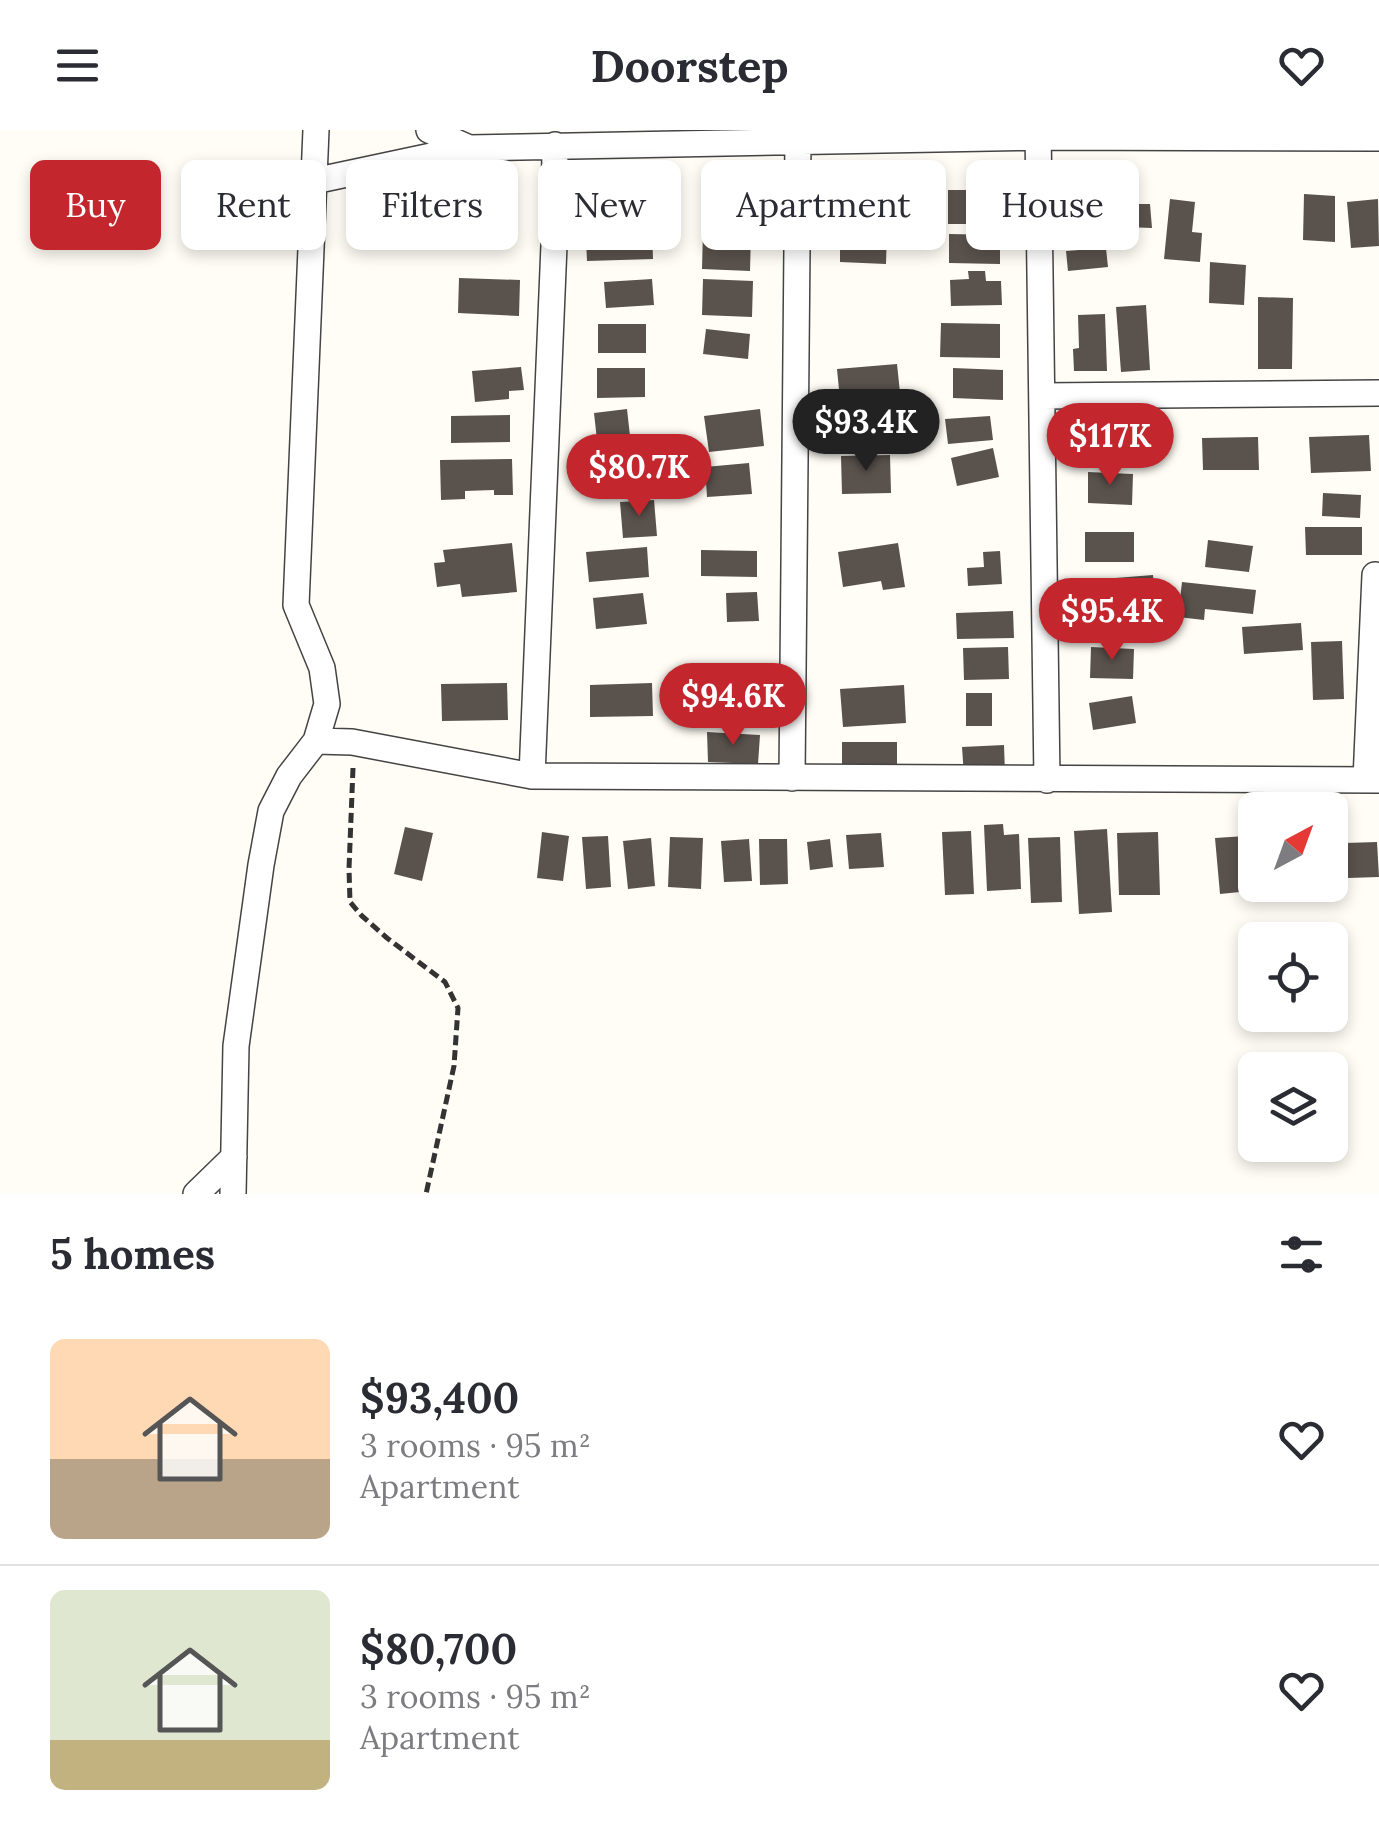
<!DOCTYPE html>
<meta charset="utf-8">
<style>
:root{--surface:#fff;--page:#f2f2f3;--text:#2b2b33;--muted:#7c7c81;--line:#e1e1e2;--accent:#c4262e}
body{margin:0;font-family:Lora,serif;background:var(--page);color:var(--text);height:100vh;display:flex;flex-direction:column;font-size:38px;white-space:nowrap}
*{box-sizing:border-box;margin:0}
p{font-size:32px;color:var(--muted)}
.icon{flex:none;width:55px;height:55px;fill:none;stroke:currentColor;stroke-width:2;stroke-linecap:round;stroke-linejoin:round}
.map{position:relative;height:1064px;overflow:hidden}
.panel{display:flex;flex-direction:column;background:var(--surface);flex:1}
.panel>*{flex:none}
.hud{position:absolute;left:30px;top:30px;width:1320px;height:90px;display:flex;gap:20px}
.needle{width:65px;rotate:41deg}
.buttons{position:absolute;left:1238px;top:662px;display:grid;gap:20px}
.buttons a{display:grid;place-items:center;width:110px;height:110px;border-radius:15px;background:var(--surface);box-shadow:0 5px 15px #0003;font-size:50px}
.price{position:absolute;translate:-50% -85px;padding:0 22px;border-radius:35px;background:var(--accent);color:#fff;font-size:32px;line-height:65px;filter:drop-shadow(0 2px 5px #0008)}
.price::after{content:'';position:absolute;left:50%;top:60px;width:30px;height:22px;margin-left:-15px;background:inherit;clip-path:polygon(0 0,100% 0,50% 100%)}
.price.selected{background:#222;color:#fff}
ul{padding:0;list-style:none}
li{display:flex;align-items:center;gap:30px;height:250px;padding:0 50px}
li+li{border-top:2px solid var(--line)}
li span{display:grid;place-items:center;flex:none;width:280px;height:200px;border-radius:15px;color:#555}
li>.icon{margin-inline-start:auto}
span .icon{width:120px;height:120px;fill:#fffc;stroke-width:1}
li b{font-size:42px}
h2{display:flex;justify-content:space-between;align-items:center;height:120px;padding:0 50px;font-size:42px}
.chip{padding:0 35px;border-radius:15px;background:var(--surface);box-shadow:0 5px 15px #0003;font-size:35px;line-height:90px}
.chip.selected{background:var(--accent);color:#fff}
header{display:flex;justify-content:space-between;align-items:center;height:130px;padding:0 50px;background:var(--surface);font-size:45px;font-weight:800}
.map>svg:first-child{display:block}
</style>
<header><svg class="icon" aria-label="menu" viewBox="0 0 24 24"><path d="M4 6h16M4 12h16M4 18h16"/></svg>Doorstep<svg class="icon" aria-label="heart" viewBox="0 0 24 24"><path d="M12 20l-8-8c-3-5 5-10 8-4 3-6 11-1 8 4z"/></svg></header>
<div class="map">
<svg width="1379" height="1064" viewBox="0 0 1379 1064">
<rect width="100%" height="100%" fill="#fffdf5"/>
<!-- building -->
<path fill="#5a524d" d="M898,42H917V86H841L840,46L866,45V55H898Z
M660,50V77L606,78L605,52Z
M948,60H987V94H948Z
M500,62L501,97L446,98L445,64Z
M1304,64L1335,66V112L1303,110Z
M1170,69L1195,72L1192,102L1202,103L1200,132L1164,129Z
M1378,69L1379,116L1351,118L1347,72Z
M1101,71L1108,137L1068,141L1066,121L1079,120L1077,94L1070,95L1068,74Z
M1124,74H1150L1152,98L1125,97Z
M652,95L653,129L587,131L586,110H597V97Z
M840,99L887,101L886,134L840,132Z
M703,101L751,103L750,141L702,139Z
M949,104L1000,105V134L949,133Z
M1210,132L1246,135L1244,175L1209,173Z
M968,141H985L986,151H1001L1002,175L951,176L950,150L969,149Z
M459,148L520,150L519,186L458,183Z
M652,149L654,175L606,178L604,152Z
M703,149L753,151L752,187L702,185Z
M1258,167L1293,168L1292,239H1258Z
M1146,175L1150,240L1121,242L1116,177Z
M1105,184L1107,241H1074L1073,219L1079,218L1078,185Z
M941,193L1000,194V228L940,227Z
M598,194H646V223H598Z
M706,199L750,204L748,229L703,224Z
M897,234L901,272L858,276V268L840,270L837,239Z
M521,237L524,260L509,261V269L475,272L472,241Z
M597,238H645V267L597,268Z
M953,238L1003,240V270L953,268Z
M627,279L630,306L597,310L594,283Z
M760,279L764,316L709,322L704,286Z
M510,285V312L451,313V286Z
M990,286L993,310L948,314L945,289Z
M1369,305L1371,341L1311,343L1309,307Z
M1258,307L1259,340H1203L1202,308Z
M993,318L999,347L957,356L951,328Z
M600,325L646,328L645,352L599,350Z
M890,325L891,363L842,364L841,326Z
M512,329L513,365H494V360L465,361V369L441,370L440,330Z
M749,333L752,364L707,367L705,337Z
M1088,342L1133,344L1132,375L1088,373Z
M1323,363L1361,365L1360,388L1322,386Z
M654,370L657,406L623,408L620,372Z
M1305,397H1362V425H1306Z
M1085,402H1134V432H1085Z
M1208,410L1253,416L1249,442L1205,437Z
M512,413L517,462L462,467L460,454L437,457L434,433L445,432L443,420Z
M898,413L905,457L883,460L881,451L843,457L838,422Z
M647,417L649,447L589,452L586,422Z
M701,420L757,421V447L701,446Z
M1000,421L1002,454L968,456L967,438L984,437L983,422Z
M1153,445L1157,489L1137,490L1136,472L1080,476L1078,451Z
M1182,452L1256,460L1253,484L1205,479L1204,490L1178,487Z
M757,462L759,491L727,492L726,463Z
M643,463L647,494L596,499L593,468Z
M1013,481L1014,508L957,509L956,483Z
M1301,493L1303,520L1244,524L1242,497Z
M1342,511L1344,569L1313,570L1311,512Z
M1008,517L1009,549L964,550L963,518Z
M1091,517L1134,519L1133,549L1090,548Z
M751,550L752,578L706,580L704,552Z
M507,553L508,590L442,591L441,554Z
M652,553L653,586L590,587V555Z
M904,555L906,593L843,597L840,559Z
M966,563H992V596H966Z
M1132,566L1136,593L1093,600L1089,573Z
M707,602L760,605L758,634L708,632Z
M842,612H897V640L842,641Z
M1004,615L1005,643L964,646L962,617Z
M1003,694L1004,705L1019,704L1021,759L987,761L984,695Z
M405,697L433,703L422,751L394,744Z
M1107,699L1112,782L1079,784L1074,701Z
M971,701L974,764L945,765L942,702Z
M542,702L569,706L563,751L537,748Z
M1158,702L1160,765H1119L1117,703Z
M881,703L884,737L849,739L846,705Z
M608,706L611,757L586,759L582,707Z
M1246,706L1250,761L1220,764L1215,708Z
M670,707L703,708L701,759L668,757Z
M1060,707L1062,772L1031,773L1028,708Z
M651,708L655,756L628,759L623,711Z
M749,709L752,751L724,752L721,711Z
M759,709H787L788,754L760,755Z
M830,709L833,737L810,740L807,712Z
M1377,712L1379,747L1348,748L1345,713Z
M1332,713L1338,761L1312,764L1311,755H1330V714Z"/>
<g fill="none" stroke-linecap="round" stroke-linejoin="round">
<!-- minor casing -->
<g stroke="#444" stroke-width="28">
<path id="minor" d="M429,0L469,18
M1038,0L1047,650
M314,51L469,18L1038,7L1379,8
M1042,266L1379,263
M316,611L352,612L532,646L1379,650
M532,646L554,115L555,15
M792,648L798,10
M1366,650L1375,445
M196,1064L234,1027
M233,1064L236,916L261,735L271,681L289,646L316,611L327,574L322,538L296,475L316,0"/>
</g>
<!-- path -->
<path stroke="#333" stroke-width="5" stroke-dasharray="10 5" stroke-linecap="butt" d="M353,638L349,739L350,772L362,786L387,808L445,852L458,878L454,936L426,1064"/>
<!-- minor -->
<use href="#minor" stroke="#fff" stroke-width="25"/>
</g>
</svg>
<div class="buttons">
<a><svg class="needle" viewBox="-14 -14 28 28"><path d="M0-13l5 13h-10z" fill="#e53935"/><path d="M0 13l5-13h-10z" fill="#7c7c81"/></svg></a>
<a><svg class="icon" aria-label="locate" viewBox="0 0 24 24"><circle cx="12" cy="12" r="6"/><path d="M12 2v4M12 18v4M2 12h4M18 12h4"/></svg></a>
<a><svg class="icon" aria-label="layers" viewBox="0 0 24 24"><path d="M12 4l9 5-9 5-9-5zM3 14l9 5 9-5"/></svg></a>
</div>
<b class="price selected" style="left:866px;top:344px">$93.4K</b>
<b class="price" style="left:1110px;top:358px">$117K</b>
<b class="price" style="left:639px;top:389px">$80.7K</b>
<b class="price" style="left:1112px;top:533px">$95.4K</b>
<b class="price" style="left:733px;top:618px">$94.6K</b>
<div class="hud">
<a class="chip selected">Buy</a>
<a class="chip">Rent</a>
<a class="chip">Filters</a>
<a class="chip">New</a>
<a class="chip">Apartment</a>
<a class="chip">House</a>
</div>
</div>
<section class="panel">
<h2>5 homes<svg class="icon" aria-label="filters" viewBox="0 0 24 24"><path d="M4 7h16M4 17h16"/><circle cx="9" cy="7" r="2"/><circle cx="15" cy="17" r="2"/></svg></h2>
<ul>
<li><span style="background:linear-gradient(#ffd9b3 60%,#b9a48a 0)"><svg class="icon" aria-label="home" viewBox="0 0 24 24"><path d="M3 11l9-7 9 7M6 9v11h12V9"/></svg></span><div><b>$93,400</b><p>3 rooms · 95 m²</p><p>Apartment</p></div><svg class="icon" aria-label="heart" viewBox="0 0 24 24"><path d="M12 20l-8-8c-3-5 5-10 8-4 3-6 11-1 8 4z"/></svg></li>
<li><span style="background:linear-gradient(#dfe7d0 75%,#c2b280 0)"><svg class="icon" aria-label="home" viewBox="0 0 24 24"><path d="M3 11l9-7 9 7M6 9v11h12V9"/></svg></span><div><b>$80,700</b><p>3 rooms · 95 m²</p><p>Apartment</p></div><svg class="icon" aria-label="heart" viewBox="0 0 24 24"><path d="M12 20l-8-8c-3-5 5-10 8-4 3-6 11-1 8 4z"/></svg></li>
</ul>
</section>
